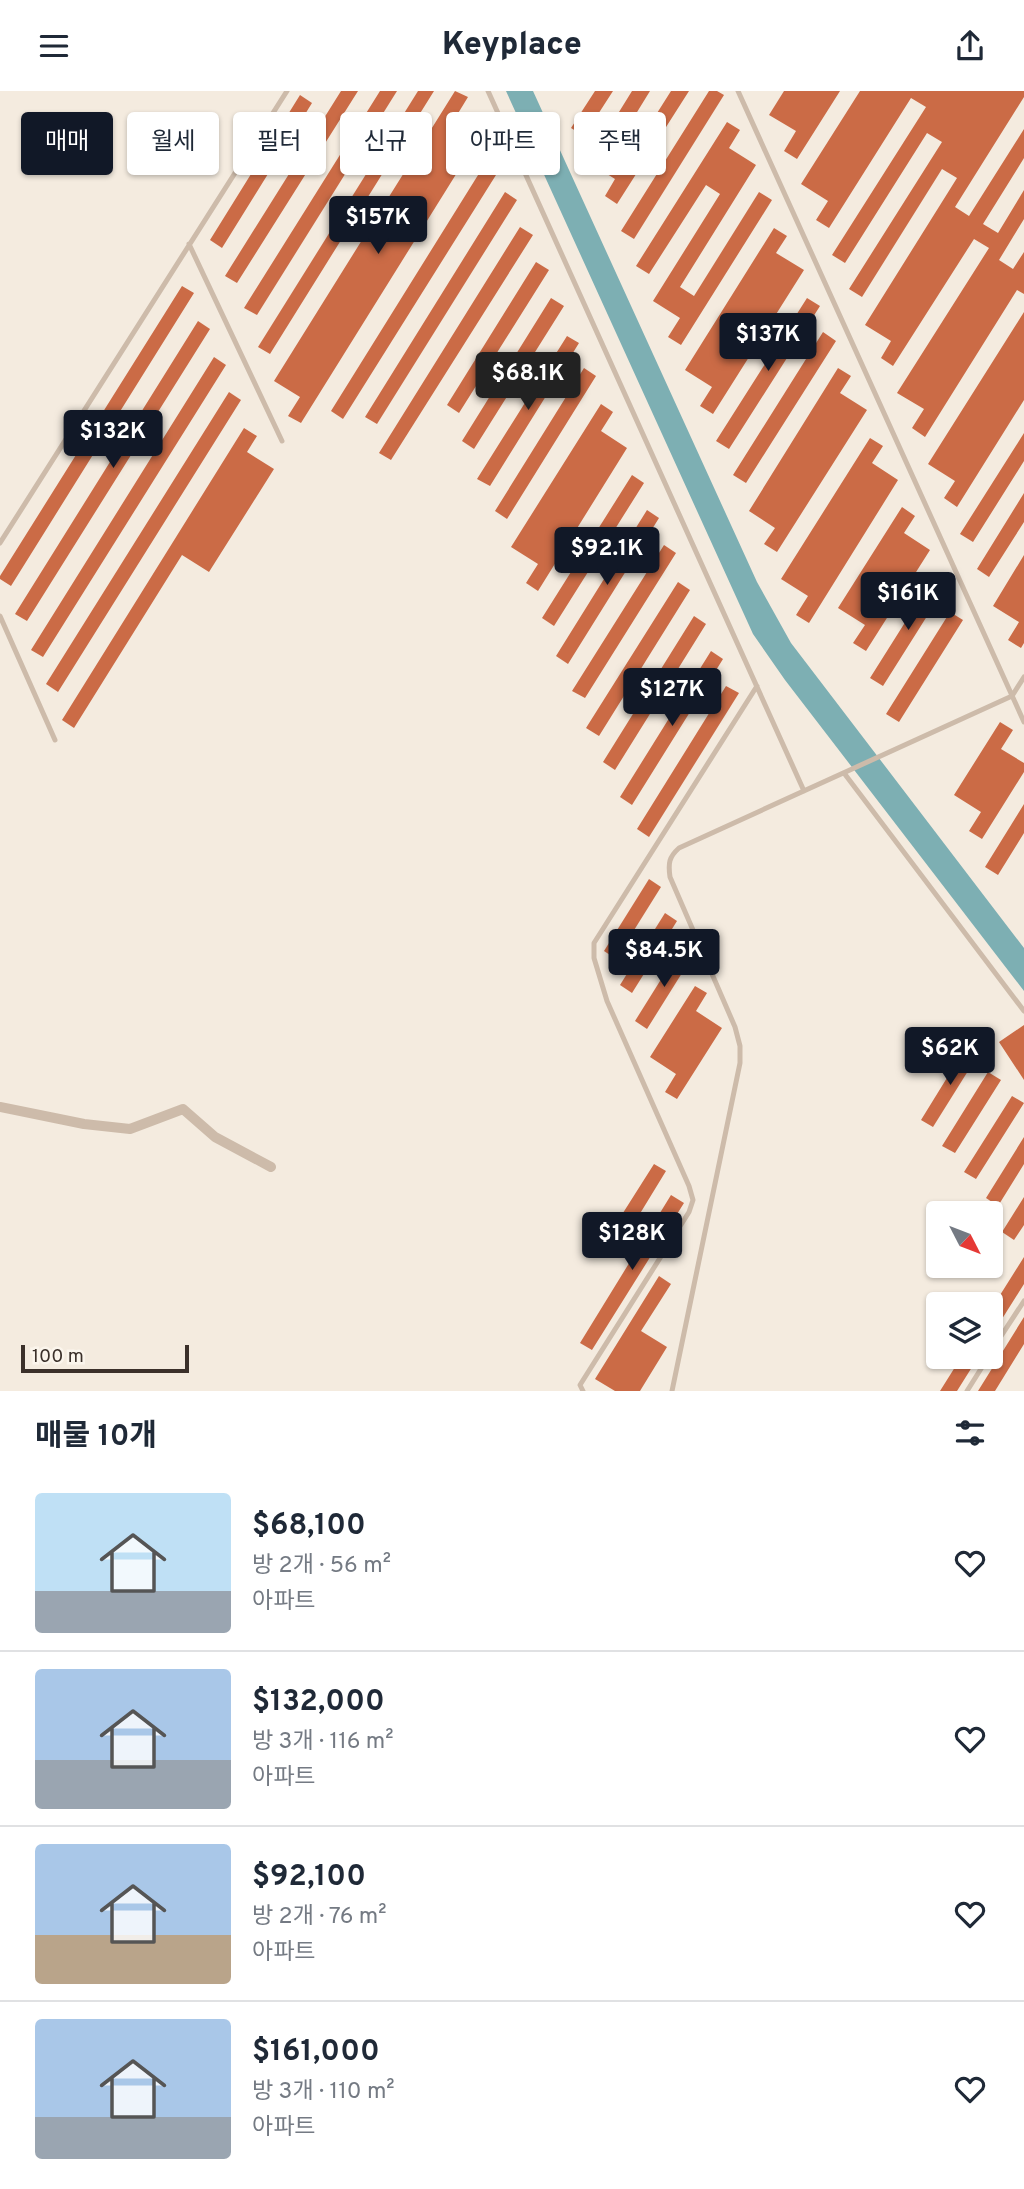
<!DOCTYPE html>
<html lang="ko">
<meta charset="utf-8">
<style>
:root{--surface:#fff;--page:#f2f2f3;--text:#1f2937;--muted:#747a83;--line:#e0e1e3;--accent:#111827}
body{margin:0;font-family:Overpass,"Noto Sans KR",sans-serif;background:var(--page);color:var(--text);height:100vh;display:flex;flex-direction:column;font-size:26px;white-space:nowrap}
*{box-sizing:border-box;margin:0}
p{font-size:23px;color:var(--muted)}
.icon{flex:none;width:38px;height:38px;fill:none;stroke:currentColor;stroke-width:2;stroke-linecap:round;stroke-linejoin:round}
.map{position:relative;height:1300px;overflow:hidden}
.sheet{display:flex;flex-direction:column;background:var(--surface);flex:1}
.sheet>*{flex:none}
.banner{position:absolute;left:21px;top:21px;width:984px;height:63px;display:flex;gap:14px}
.needle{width:46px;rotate:132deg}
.controls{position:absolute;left:926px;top:1110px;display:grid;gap:14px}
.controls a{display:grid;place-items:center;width:77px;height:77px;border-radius:7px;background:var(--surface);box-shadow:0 2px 5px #0004;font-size:35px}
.scale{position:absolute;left:21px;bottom:18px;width:168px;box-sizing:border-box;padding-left:7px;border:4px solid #3b302a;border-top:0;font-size:19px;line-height:24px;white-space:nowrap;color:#3b302a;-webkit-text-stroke:5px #fbf5ec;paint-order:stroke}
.price{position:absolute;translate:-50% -60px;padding:0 16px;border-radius:7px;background:var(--accent);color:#fff;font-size:23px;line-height:46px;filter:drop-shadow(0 2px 4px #0008)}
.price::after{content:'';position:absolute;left:50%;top:42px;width:21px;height:16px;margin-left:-10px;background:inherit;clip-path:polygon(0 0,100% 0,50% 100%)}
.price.on{background:#222;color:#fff}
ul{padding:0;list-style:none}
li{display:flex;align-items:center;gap:21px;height:175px;padding:0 35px}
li+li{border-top:2px solid var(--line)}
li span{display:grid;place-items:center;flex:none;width:196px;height:140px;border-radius:7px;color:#555}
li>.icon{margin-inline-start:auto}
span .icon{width:84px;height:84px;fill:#fffc;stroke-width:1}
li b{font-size:30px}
h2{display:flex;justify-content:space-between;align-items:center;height:84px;padding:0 35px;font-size:30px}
.chip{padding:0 24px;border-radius:7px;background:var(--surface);box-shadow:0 2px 5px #0004;font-size:24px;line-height:63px}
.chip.on{background:var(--accent);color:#fff}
header{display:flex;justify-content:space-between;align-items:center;height:91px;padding:0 35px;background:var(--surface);font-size:32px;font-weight:800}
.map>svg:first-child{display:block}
</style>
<header><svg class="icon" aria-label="menu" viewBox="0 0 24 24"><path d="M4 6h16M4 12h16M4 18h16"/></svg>Keyplace<svg class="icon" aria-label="share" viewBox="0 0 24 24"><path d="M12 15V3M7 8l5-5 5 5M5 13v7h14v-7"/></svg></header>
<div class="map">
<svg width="1024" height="1300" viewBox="0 0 1024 1300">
<rect width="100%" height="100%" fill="#f4ebdf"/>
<!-- water -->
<path fill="#7dafb3" d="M506,0H533L757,491L791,552L1024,857V900L785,589L753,543Z"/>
<!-- building -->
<path fill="#cb6b46" d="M341,0H358L237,192L225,185Z
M380,0H397L257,224L244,217Z
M418,0H434L270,263L258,256Z
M455,0L468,6L457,24L483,40L301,332L288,325L300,306L274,290Z
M595,0H613L584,45L571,37Z
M632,0H650L607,70L621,79L671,0H689L617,113L605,105L615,88L588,71Z
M709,0H717L724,4L634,148L621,140Z
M784,0H840L797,68L784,60L796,40L769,24Z
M860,0H1024V6L955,116L969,125L1024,38V67L983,133L998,142L1024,99V128L999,169L1013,178L1024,161V203L1017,199L925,346L912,337L924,318L897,302L989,157L974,148L893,275L881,267L891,250L865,234L957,87L942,78L862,206L849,198L942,51L927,42L845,172L832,164L926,16L911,7L829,137L816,129L828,110L801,93Z
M300,4L312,12L222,157L210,149Z
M727,31L740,39L729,57L756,74L680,196L694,205L759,101L772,109L681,254L668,246L680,227L653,210L720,103L706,94L649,183L636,175Z
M488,68L501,76L343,328L331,320Z
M505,101L517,109L377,333L365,326Z
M520,136L533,144L391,369L379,362Z
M774,137L787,145L776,162L804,179L713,323L700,315L712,296L685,279Z
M536,171L549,179L459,322L447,314Z
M182,195L194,202L11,495L0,488V485Z
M551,207L564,215L474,358L462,350Z
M807,207L820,215L729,358L716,350Z
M1024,221V309L957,416L944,407L955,390L928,373Z
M198,230L210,238L27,530L15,523Z
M823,241L836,250L746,392L733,384Z
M567,245L579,252L490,395L477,388Z
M214,266L226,274L43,566L31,559Z
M584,277L596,285L507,428L495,420Z
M838,277L851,285L840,302L867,319L777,461L764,453L775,437L749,420Z
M229,301L241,309L58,601L46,593Z
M601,313L613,321L601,340L627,357L538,500L526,492L538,473L511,456Z
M244,337L257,345L247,361L274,378L209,481L182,464L74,637L62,629Z
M1024,342V370L973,451L960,443Z
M870,347L883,355L872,372L898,389L809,532L796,524L808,505L781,488Z
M632,384L644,392L554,535L542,527Z
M1024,402V431L989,486L977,478Z
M902,416L915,425L904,442L930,459L866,560L853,552L865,534L838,517Z
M647,419L659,427L568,573L556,565Z
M664,454L676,462L585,607L572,600Z
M1024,464V552L1021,557L1008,549L1019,531L993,515Z
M933,487L946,495L883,595L870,587Z
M678,491L690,499L599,645L586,637Z
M950,521L963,529L899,631L886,623Z
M694,525L706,533L615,679L603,671Z
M711,560L723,568L632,714L620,706Z
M726,595L739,602L649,746L637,738Z
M1000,631L1013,639L1001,658L1024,672V681L982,748L969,740L981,721L954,704Z
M1024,713V742L998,784L985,776Z
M649,788L661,796L616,868L604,860Z
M665,822L677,830L632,902L620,894Z
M680,858L692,866L647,938L635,930Z
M695,895L707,902L696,920L722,937L677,1008L665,1001L676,983L650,966Z
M1024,934V989L999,951Z
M966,956L978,964L933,1036L921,1029Z
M988,981L1001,989L955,1062L942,1055Z
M1012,1005L1024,1012L976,1088L964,1081Z
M1024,1046V1073L998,1115L986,1107Z
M654,1073L666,1080L622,1152L609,1144Z
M671,1104L684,1112L592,1259L580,1252Z
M1024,1106V1134L1014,1149L1002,1141Z
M1024,1166V1193L990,1247V1220Z
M659,1185L671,1193L641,1240L667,1256L640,1300H615L595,1288Z
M1024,1226V1253L995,1300H978Z
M962,1265H979L957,1300H940Z"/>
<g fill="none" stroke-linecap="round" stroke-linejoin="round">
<!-- lane -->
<path stroke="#cdbbaa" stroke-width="5" d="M488,0L804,700
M738,0L1024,631
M189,153L282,350
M0,452L287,0
M0,525L55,649
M844,682L1024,920
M990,1262L1024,1210
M583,1300L580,1294L689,1121L693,1109L689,1095L607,910L594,867V852L757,595
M672,1300L740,972V955L735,936L670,786C668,772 669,766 679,757L1012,605L1024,586
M967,1300L989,1265"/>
<!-- street -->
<path stroke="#cdbbaa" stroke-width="10" d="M0,1016L84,1033L130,1038L183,1018L215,1046L271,1076"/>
</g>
</svg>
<div class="controls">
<a><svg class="needle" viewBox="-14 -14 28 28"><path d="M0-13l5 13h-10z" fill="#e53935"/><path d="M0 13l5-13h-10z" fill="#747a83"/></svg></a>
<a><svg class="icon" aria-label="layers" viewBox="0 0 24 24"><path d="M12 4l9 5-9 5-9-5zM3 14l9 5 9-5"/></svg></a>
</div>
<div class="scale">100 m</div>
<b class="price" style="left:378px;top:165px">$157K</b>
<b class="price" style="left:768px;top:282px">$137K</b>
<b class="price on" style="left:528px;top:321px">$68.1K</b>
<b class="price" style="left:113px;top:379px">$132K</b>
<b class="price" style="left:607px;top:496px">$92.1K</b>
<b class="price" style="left:908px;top:541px">$161K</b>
<b class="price" style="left:672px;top:637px">$127K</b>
<b class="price" style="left:664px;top:898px">$84.5K</b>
<b class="price" style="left:950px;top:996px">$62K</b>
<b class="price" style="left:632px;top:1181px">$128K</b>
<div class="banner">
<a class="chip on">매매</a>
<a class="chip">월세</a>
<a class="chip">필터</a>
<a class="chip">신규</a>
<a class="chip">아파트</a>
<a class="chip">주택</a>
</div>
</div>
<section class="sheet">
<h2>매물 10개<svg class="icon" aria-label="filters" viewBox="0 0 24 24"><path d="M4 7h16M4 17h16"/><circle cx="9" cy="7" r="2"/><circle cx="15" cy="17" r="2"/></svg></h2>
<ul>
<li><span style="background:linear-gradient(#bfe0f5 70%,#9aa5b1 0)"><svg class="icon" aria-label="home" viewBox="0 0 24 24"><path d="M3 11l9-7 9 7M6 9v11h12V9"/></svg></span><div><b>$68,100</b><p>방 2개 · 56 m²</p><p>아파트</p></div><svg class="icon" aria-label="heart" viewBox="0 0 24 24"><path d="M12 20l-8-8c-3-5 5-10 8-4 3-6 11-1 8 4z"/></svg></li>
<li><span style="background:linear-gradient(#a9c7e8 65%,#9aa5b1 0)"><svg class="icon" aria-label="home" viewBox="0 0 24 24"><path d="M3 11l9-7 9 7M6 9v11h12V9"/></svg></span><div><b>$132,000</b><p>방 3개 · 116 m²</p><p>아파트</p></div><svg class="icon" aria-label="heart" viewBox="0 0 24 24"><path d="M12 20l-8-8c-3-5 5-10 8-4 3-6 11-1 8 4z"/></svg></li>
<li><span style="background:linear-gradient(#a9c7e8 65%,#b9a48a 0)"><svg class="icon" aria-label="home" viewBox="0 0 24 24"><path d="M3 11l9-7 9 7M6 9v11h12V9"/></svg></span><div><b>$92,100</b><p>방 2개 · 76 m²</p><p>아파트</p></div><svg class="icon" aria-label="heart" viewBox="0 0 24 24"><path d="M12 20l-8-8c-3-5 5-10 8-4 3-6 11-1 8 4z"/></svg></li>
<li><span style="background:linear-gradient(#a9c7e8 70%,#9aa5b1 0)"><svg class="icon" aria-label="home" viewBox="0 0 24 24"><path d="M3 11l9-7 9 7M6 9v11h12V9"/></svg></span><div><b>$161,000</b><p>방 3개 · 110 m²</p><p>아파트</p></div><svg class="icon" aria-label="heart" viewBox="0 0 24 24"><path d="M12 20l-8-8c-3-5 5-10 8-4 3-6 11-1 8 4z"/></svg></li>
</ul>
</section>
